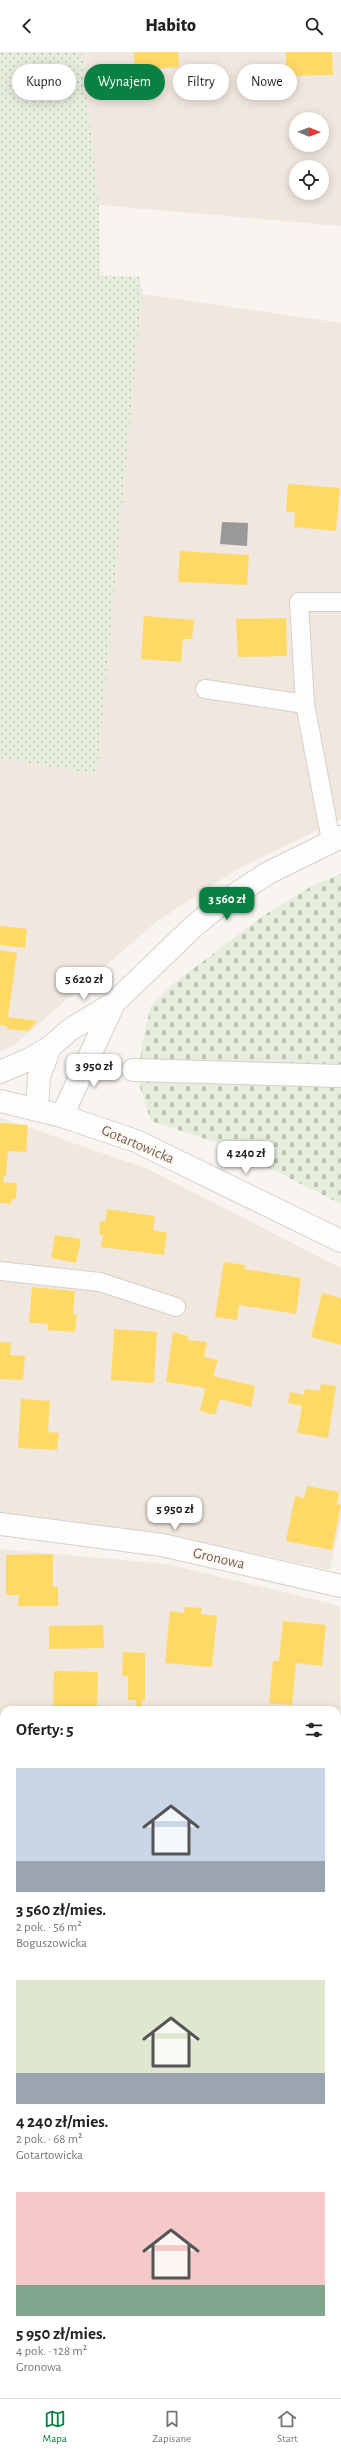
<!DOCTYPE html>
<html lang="pl">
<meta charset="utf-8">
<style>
:root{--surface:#fff;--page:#f6f6f6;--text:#222;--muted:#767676;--line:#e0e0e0;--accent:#0b8043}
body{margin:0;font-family:"Alegreya Sans",sans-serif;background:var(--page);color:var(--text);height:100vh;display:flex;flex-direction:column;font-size:15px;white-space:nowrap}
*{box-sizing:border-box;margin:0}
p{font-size:13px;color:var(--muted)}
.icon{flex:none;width:22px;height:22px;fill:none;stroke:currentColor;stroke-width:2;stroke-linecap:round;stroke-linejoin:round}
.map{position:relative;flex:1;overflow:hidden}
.details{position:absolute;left:0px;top:1654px;width:341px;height:692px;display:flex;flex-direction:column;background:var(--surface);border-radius:12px 12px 0 0;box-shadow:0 2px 10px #0003}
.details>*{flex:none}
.hud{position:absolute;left:12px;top:12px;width:317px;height:36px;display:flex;gap:8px}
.needle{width:26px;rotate:91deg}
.tools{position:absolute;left:289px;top:60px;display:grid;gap:8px}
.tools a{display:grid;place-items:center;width:40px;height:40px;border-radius:50%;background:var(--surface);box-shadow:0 2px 10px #0003;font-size:20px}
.price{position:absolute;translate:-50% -34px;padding:0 9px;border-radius:8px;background:#fff;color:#222;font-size:13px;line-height:26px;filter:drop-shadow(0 1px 2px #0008)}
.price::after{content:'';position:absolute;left:50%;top:24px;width:12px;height:9px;margin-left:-6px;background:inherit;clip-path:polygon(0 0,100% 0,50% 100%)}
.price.selected{background:var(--accent);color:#fff}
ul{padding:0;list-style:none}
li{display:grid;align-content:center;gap:8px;height:212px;padding:0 16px}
li span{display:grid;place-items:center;height:124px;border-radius:0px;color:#555}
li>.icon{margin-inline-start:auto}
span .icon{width:72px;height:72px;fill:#fffc;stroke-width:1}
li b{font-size:17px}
h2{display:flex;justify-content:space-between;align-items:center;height:48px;padding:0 16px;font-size:17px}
.chip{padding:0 14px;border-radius:18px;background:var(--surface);box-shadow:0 2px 10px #0003;font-size:14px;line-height:36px}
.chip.selected{background:var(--accent);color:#fff}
header{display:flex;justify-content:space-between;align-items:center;height:52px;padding:0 16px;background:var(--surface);font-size:18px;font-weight:800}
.tabs{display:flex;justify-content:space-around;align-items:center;height:56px;border-top:1px solid var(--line);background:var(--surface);font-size:11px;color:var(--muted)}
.tabs a{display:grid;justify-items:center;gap:2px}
.tabs .selected{color:var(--accent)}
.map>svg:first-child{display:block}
</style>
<header><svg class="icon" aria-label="back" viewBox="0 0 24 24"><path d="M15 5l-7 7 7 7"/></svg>Habito<svg class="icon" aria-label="search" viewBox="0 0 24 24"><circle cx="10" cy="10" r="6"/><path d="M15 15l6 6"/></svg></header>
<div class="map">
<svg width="341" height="2346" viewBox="0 0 341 2346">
<defs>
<pattern id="grass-dots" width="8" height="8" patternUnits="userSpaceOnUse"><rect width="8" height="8" fill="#e6eddc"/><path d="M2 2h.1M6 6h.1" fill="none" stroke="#bfc3b5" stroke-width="1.8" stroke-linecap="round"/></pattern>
<pattern id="cemetery-stones" width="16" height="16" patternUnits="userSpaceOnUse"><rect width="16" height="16" fill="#e6eddc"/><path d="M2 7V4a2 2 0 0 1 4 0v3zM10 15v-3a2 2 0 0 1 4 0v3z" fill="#bfc3b5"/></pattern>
</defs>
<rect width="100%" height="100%" fill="#f8f4f0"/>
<!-- residential -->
<path fill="#f0e7de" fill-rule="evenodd" d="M82,0H341V174L99,153ZM296,67H322V93H296ZM296,115H322V141H296Z
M142,242L341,271V767L239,816L156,870L34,976L15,992L0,1000V706L97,721Z
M0,1066L146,1116L341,1216V1468L330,1518L157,1480L0,1463Z
M0,1497L167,1512L340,1554L341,2346H11V2342H337V1658H4V1992L0,1791Z"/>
<!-- grass -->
<path fill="url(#grass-dots)" d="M0,0H82L99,153L100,223L140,225L142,242L97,722L0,706Z"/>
<!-- cemetery -->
<path fill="url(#cemetery-stones)" d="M341,822V1152L221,1092L151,1069L140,1035L141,996L151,954L173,932L266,862L317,831Z"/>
<!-- homes -->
<path fill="#ffd966" d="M134,0H178L179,15L135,18Z
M286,0H332L333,23L286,24Z
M288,432L340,436L336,479L294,475L295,460H286Z
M180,499L249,503L247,533L178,530Z
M144,564L194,568L192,587H183L181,610L141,607Z
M286,566L287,604L238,605L236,567Z
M0,874L27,877L25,896L0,893Z
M0,898L17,901L8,965L37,969L28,979L7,977V974L0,973Z
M0,1071L28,1073L26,1100L8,1099L6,1124H4L3,1130L17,1131L16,1147H12L11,1152L0,1151Z
M107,1157L155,1164L153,1178L167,1181L164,1203L101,1195L103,1183L99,1182L100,1169L105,1170Z
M55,1183L81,1187L76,1211L51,1206Z
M224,1210L245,1213L244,1217L301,1226L296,1262L239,1253L237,1268L215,1265Z
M32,1235L75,1239L73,1262H77L75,1280L47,1278L48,1272L29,1271Z
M322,1241L341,1246V1293L311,1285Z
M114,1277L157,1280L154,1331L111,1328Z
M173,1280L188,1284L187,1288L207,1290L204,1305L218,1308L213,1324L255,1334L251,1355L220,1347L215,1363L200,1359L205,1336L166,1330Z
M0,1290L11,1291L10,1303L25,1304L23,1328L0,1327Z
M321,1332L336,1334L328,1386L297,1381L302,1354L288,1351L290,1340L304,1343L305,1337L320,1339Z
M21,1347L50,1349L48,1380L59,1381L57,1398L18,1396Z
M307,1434L339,1440L337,1452L341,1453L332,1498L286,1489L295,1444L304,1446Z
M53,1502V1535H58V1554H18L19,1543H6V1503Z
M185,1555L202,1556L201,1562L217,1564L212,1615L165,1611L170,1559L184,1561Z
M283,1569L326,1573L322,1614L296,1611L292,1653L269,1651L273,1609H279Z
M103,1573L104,1596L49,1597V1574Z
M123,1600L145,1601V1648H142V1654H136V1648H128V1624H122Z
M54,1619L98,1620L97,1658H53Z
M337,1776L341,1800L337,1802Z
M337,2086H341V2126L337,2127Z
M337,2144H341V2177H337Z
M341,2191V2231H337V2192Z
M180,2342H197L198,2346H181Z"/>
<!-- industry -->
<path fill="#999" d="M222,470L248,471L247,494L220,492Z"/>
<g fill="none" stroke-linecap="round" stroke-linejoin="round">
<!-- lane casing -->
<g stroke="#d5d0cb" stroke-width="20">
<path id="lane" d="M205,637L305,652
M331,789L305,652L299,550H341
M0,1219L100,1230L176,1255"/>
</g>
<!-- street casing -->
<g stroke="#d5d0cb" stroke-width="24">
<path id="street" d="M133,1018L341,1024
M0,1472L162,1493L341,1534"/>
</g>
<!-- secondary casing -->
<g stroke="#d6d0ca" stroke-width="24">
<path id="secondary" d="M0,1020L30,1007L50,995L71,977L114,951L193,875L222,851L268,821L341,785
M0,1049L62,1064L136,1089L341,1189
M37,1058L39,1025L50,995
M62,1064L114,951"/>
</g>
<!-- lane -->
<use href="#lane" stroke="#fefdfd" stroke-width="18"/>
<!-- street -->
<use href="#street" stroke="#fefdfd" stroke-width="22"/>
<!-- secondary -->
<use href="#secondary" stroke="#fefdfd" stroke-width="22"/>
</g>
<g text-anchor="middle" stroke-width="4" stroke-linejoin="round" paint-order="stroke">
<!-- street labels -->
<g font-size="15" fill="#745d51" stroke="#fef9f2">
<text transform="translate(138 1092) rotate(23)" y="5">Gotartowicka</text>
<text transform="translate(219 1506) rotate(13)" y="5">Gronowa</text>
</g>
</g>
</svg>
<div class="tools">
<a><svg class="needle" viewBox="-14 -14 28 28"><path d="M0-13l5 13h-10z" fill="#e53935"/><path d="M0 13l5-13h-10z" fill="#767676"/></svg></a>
<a><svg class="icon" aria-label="locate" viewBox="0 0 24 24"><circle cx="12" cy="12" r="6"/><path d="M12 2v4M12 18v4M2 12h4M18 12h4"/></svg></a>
</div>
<b class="price selected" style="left:227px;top:869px">3 560 zł</b>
<b class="price" style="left:84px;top:949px">5 620 zł</b>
<b class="price" style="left:94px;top:1036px">3 950 zł</b>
<b class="price" style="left:246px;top:1123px">4 240 zł</b>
<b class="price" style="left:175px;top:1479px">5 950 zł</b>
<div class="hud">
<a class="chip">Kupno</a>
<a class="chip selected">Wynajem</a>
<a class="chip">Filtry</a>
<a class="chip">Nowe</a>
</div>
<section class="details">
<h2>Oferty: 5<svg class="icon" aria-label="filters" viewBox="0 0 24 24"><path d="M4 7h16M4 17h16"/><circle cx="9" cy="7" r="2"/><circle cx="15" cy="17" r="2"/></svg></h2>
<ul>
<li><span style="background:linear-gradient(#c9d6e8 75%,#9aa5b1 0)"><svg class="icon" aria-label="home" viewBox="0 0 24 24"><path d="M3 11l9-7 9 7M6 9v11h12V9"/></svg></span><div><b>3 560 zł/mies.</b><p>2 pok. · 56 m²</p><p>Boguszowicka</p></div></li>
<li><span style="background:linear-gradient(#dfe7d0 75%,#9aa5b1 0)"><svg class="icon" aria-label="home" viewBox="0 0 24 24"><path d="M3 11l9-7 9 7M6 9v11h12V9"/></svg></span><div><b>4 240 zł/mies.</b><p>2 pok. · 68 m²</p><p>Gotartowicka</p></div></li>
<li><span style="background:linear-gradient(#f6c9c9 75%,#7fa58c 0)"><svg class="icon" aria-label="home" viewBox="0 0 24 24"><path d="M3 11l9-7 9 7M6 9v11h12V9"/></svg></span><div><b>5 950 zł/mies.</b><p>4 pok. · 128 m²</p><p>Gronowa</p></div></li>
</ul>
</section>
</div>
<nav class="tabs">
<a class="selected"><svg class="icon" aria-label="map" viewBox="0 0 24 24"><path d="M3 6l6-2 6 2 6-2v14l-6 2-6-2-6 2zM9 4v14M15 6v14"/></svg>Mapa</a>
<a><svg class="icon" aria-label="saved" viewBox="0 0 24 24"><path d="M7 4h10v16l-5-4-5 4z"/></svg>Zapisane</a>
<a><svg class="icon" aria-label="home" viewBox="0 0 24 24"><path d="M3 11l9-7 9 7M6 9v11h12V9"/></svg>Start</a>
</nav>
